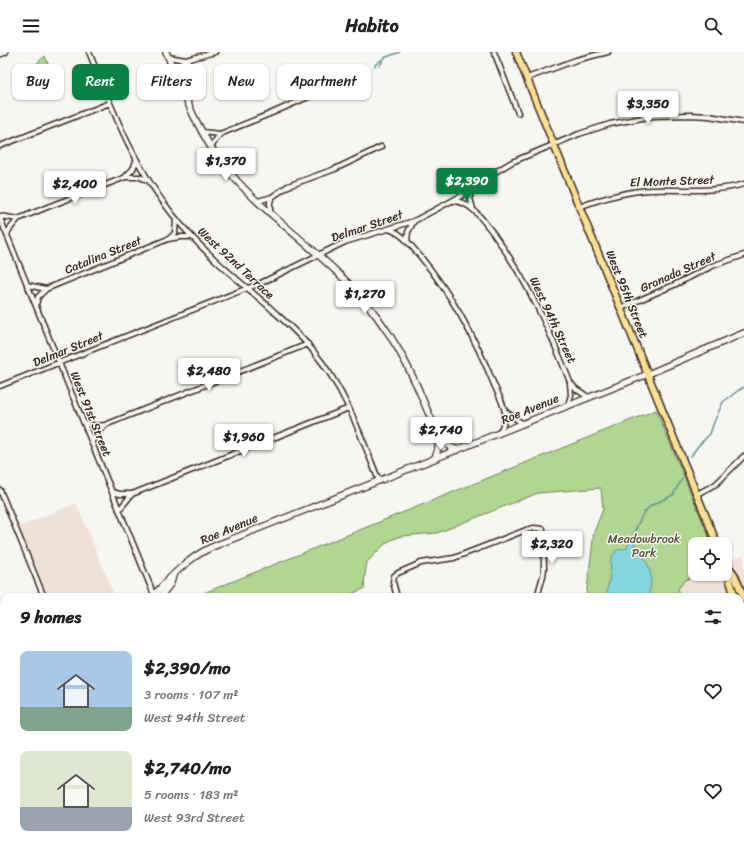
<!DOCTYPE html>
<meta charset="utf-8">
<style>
:root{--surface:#fff;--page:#f6f6f6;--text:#202124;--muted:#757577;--accent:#0b8043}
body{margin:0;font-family:Sriracha,sans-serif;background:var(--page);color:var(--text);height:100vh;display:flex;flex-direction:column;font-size:15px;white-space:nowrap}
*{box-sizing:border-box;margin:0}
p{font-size:13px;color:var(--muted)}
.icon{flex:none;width:22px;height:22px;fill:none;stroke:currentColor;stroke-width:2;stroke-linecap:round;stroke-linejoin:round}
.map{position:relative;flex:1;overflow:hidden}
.panel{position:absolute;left:0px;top:541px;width:744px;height:256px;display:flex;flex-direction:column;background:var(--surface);border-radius:12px 12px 0 0;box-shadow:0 1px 3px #0004}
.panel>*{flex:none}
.hud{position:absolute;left:12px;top:12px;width:400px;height:36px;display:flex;gap:8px}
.fabs{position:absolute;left:688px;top:485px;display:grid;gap:8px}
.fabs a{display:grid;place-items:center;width:44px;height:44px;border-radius:8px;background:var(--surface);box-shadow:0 1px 3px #0004;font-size:20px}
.price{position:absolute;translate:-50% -34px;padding:0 9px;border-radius:4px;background:#fff;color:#222;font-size:13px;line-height:26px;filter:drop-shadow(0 1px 2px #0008)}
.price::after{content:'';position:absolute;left:50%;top:24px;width:12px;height:9px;margin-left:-6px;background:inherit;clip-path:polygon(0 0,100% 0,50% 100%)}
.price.on{background:var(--accent);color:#fff}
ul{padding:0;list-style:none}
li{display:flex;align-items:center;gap:12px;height:100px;padding:0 20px}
li span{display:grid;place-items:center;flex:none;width:112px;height:80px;border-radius:8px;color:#555}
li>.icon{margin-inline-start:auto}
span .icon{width:48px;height:48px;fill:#fffc;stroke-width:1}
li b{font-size:17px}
h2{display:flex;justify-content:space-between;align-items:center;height:48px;padding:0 20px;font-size:17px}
.pill{padding:0 14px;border-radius:8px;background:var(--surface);box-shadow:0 1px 3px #0004;font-size:14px;line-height:36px}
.pill.on{background:var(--accent);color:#fff}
header{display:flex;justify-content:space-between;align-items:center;height:52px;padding:0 20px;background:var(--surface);font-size:18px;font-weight:700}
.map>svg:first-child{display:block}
</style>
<header><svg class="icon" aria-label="menu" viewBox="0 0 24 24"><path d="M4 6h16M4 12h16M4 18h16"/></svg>Habito<svg class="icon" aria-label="search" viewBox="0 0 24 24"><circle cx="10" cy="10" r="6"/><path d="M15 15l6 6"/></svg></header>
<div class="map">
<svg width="744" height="797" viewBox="0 0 744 797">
<rect width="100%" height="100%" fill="#f6f6f2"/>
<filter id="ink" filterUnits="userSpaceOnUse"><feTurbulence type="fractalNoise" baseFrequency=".025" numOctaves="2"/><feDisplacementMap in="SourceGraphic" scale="8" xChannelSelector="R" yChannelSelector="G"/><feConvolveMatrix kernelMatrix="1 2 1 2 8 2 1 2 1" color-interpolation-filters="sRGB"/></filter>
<g filter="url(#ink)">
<!-- built -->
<path fill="#f0e0d7" d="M76,451L115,545H47L19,475Z
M744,503V540L728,509Z
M700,522H724L732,545H681L678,537L685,528Z
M740,567L744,577V670L740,672Z
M744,685V771L740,757V687Z
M694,793H739L740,797H695Z"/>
<!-- green -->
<path fill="#b0d691" stroke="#768058" d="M45,4L53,26L49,29L34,14Z
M656,358L712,492H695V522H700L685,528L678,537L681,545H586L594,480L603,457L601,436L538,441L437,481L401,484L391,488L385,492L367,510L365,522L364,537L343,545H194Z
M218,793H425L427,797H220Z"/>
<!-- water -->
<path fill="#86d6e1" stroke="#689193" d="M630,489L635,491V495C644,504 652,516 651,529C651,534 649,539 648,545H606L610,523L611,506L617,498L627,496Z
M458,793H516L513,797H454Z"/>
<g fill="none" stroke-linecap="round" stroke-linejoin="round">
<!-- stream -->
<path stroke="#689193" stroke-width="1.5" d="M375,14L376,12L384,6L400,0
M379,14L382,10V8
M691,404L698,394L710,382L714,370L723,350L739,338L744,335
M632,490L637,474L643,462L650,454L673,443L682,427"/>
<!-- street casing -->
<g stroke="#3b2a1e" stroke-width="7">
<path id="street" d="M89,0C113,59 133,113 173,163C200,197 234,225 267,253C283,268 300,282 314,300C345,337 361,384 379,429
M494,0L518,61
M168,5L186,8L215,0
M175,21L186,8
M527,26L576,8L608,0
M202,80L220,82L272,61L324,38
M0,94L110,51
M211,95L220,82
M126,124L133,117L136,109
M471,137L470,146L473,157
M258,149L272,145L288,134L335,117L381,95
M454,149C472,150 483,169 493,181C527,228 549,277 570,330L576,337L588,345
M579,155C603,146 626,139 651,138C682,137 714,141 744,132
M270,161V150L272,145
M0,164L18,167
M0,166L154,543
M388,177C402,180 411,194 420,204C453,244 476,288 495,335C499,343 504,353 505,361C505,369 503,375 499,381
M7,183L9,178L18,167L50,154L126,125H140L147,128
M170,186L175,181L176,167
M407,190L408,180L414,169
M27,233L46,237
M36,253L38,245L46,237L168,187L180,185H192
M621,256L674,233L712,214L744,203
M0,334L263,230L345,190L414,169L461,144L487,125L512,110L579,82L610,72L653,64L690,63L709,64L744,70
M568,353L571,343L570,331
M505,359L523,372
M84,371L96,374L105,373L308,292
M92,390L95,383L105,374
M0,438L44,545
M112,440L120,442H132L349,356
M697,442L716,432L744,404
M119,458L132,442
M397,545L393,530L394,524L398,521L421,511L454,506L526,478L534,476L543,477L544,517L543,524L537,545
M0,667L4,669
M740,675L744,673
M0,743L4,742
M740,785L744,797
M149,793L150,797
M429,793L430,797
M437,793L439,797
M567,793L573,797
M609,793L612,797
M536,797L538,793
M647,797L654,793"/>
</g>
<!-- secondary casing -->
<g stroke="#3b2a1e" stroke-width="8">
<path id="secondary" d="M166,0C183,40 198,81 225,115C259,157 304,187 342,225C380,261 406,305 425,353C432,370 445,389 434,407
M0,2L5,0
M438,383L449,394L457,398
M152,545C170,525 188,506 212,495L648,322L744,281
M160,545L171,531L173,524
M0,619L4,618"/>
</g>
<!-- primary casing -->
<g stroke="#3b2a1e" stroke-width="9">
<path id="primary" d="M516,0L717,492
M725,510L734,522L744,546
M725,513L735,545
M740,558L744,569"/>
</g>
<!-- street -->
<use href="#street" stroke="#f6f6f2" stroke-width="4"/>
<!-- secondary -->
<use href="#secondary" stroke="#f6f6f2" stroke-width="5.5"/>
<!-- primary -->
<use href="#primary" stroke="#fadf96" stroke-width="6"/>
</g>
</g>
<g text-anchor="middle" stroke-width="3" stroke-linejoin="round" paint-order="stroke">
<!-- street labels -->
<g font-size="12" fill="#3b2a1e" stroke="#f6f6f2">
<text transform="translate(672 129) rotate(-2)" y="4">El Monte Street</text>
<text transform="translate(367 174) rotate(-19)" y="4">Delmar Street</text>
<text transform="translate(103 203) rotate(-22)" y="4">Catalina Street</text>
<text transform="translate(236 211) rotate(43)" y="4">West 92nd Terrace</text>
<text transform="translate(678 220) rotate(-24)" y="4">Granada Street</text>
<text transform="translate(627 242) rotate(68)" y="4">West 95th Street</text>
<text transform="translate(553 268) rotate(65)" y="4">West 94th Street</text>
<text transform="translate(68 297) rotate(-22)" y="4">Delmar Street</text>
<text transform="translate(530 357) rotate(-22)" y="4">Roe Avenue</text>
<text transform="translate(91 362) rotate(68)" y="4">West 91st Street</text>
<text transform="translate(229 477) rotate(-23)" y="4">Roe Avenue</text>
</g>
<!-- park labels -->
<g font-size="12" fill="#58553b" stroke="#f6f6f2">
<text x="644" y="491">Meadowbrook<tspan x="644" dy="14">Park</tspan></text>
</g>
</g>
</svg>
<div class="fabs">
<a><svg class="icon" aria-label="locate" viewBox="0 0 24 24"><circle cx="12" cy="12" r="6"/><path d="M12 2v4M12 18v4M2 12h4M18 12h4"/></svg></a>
</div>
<b class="price" style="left:648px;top:73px">$3,350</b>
<b class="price" style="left:226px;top:130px">$1,370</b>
<b class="price on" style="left:467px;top:150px">$2,390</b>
<b class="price" style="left:75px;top:153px">$2,400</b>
<b class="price" style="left:365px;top:263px">$1,270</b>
<b class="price" style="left:209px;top:340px">$2,480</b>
<b class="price" style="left:441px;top:399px">$2,740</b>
<b class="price" style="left:244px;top:406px">$1,960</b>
<b class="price" style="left:552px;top:513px">$2,320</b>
<div class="hud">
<a class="pill">Buy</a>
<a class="pill on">Rent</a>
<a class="pill">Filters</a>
<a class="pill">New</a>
<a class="pill">Apartment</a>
</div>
<section class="panel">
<h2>9 homes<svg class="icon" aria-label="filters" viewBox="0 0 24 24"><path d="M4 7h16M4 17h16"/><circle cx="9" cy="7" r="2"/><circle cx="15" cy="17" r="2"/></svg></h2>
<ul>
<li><span style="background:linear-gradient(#a9c7e8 70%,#7fa58c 0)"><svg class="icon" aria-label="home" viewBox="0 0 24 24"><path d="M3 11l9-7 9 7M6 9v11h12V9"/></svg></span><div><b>$2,390/mo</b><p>3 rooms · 107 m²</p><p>West 94th Street</p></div><svg class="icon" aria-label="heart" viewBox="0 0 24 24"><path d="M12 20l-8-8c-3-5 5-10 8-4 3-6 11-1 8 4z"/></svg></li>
<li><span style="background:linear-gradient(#dfe7d0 70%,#9aa5b1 0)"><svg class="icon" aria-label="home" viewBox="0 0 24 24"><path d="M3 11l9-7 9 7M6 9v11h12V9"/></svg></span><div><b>$2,740/mo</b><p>5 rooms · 183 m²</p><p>West 93rd Street</p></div><svg class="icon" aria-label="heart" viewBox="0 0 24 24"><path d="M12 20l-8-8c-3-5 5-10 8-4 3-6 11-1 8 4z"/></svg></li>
</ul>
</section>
</div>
